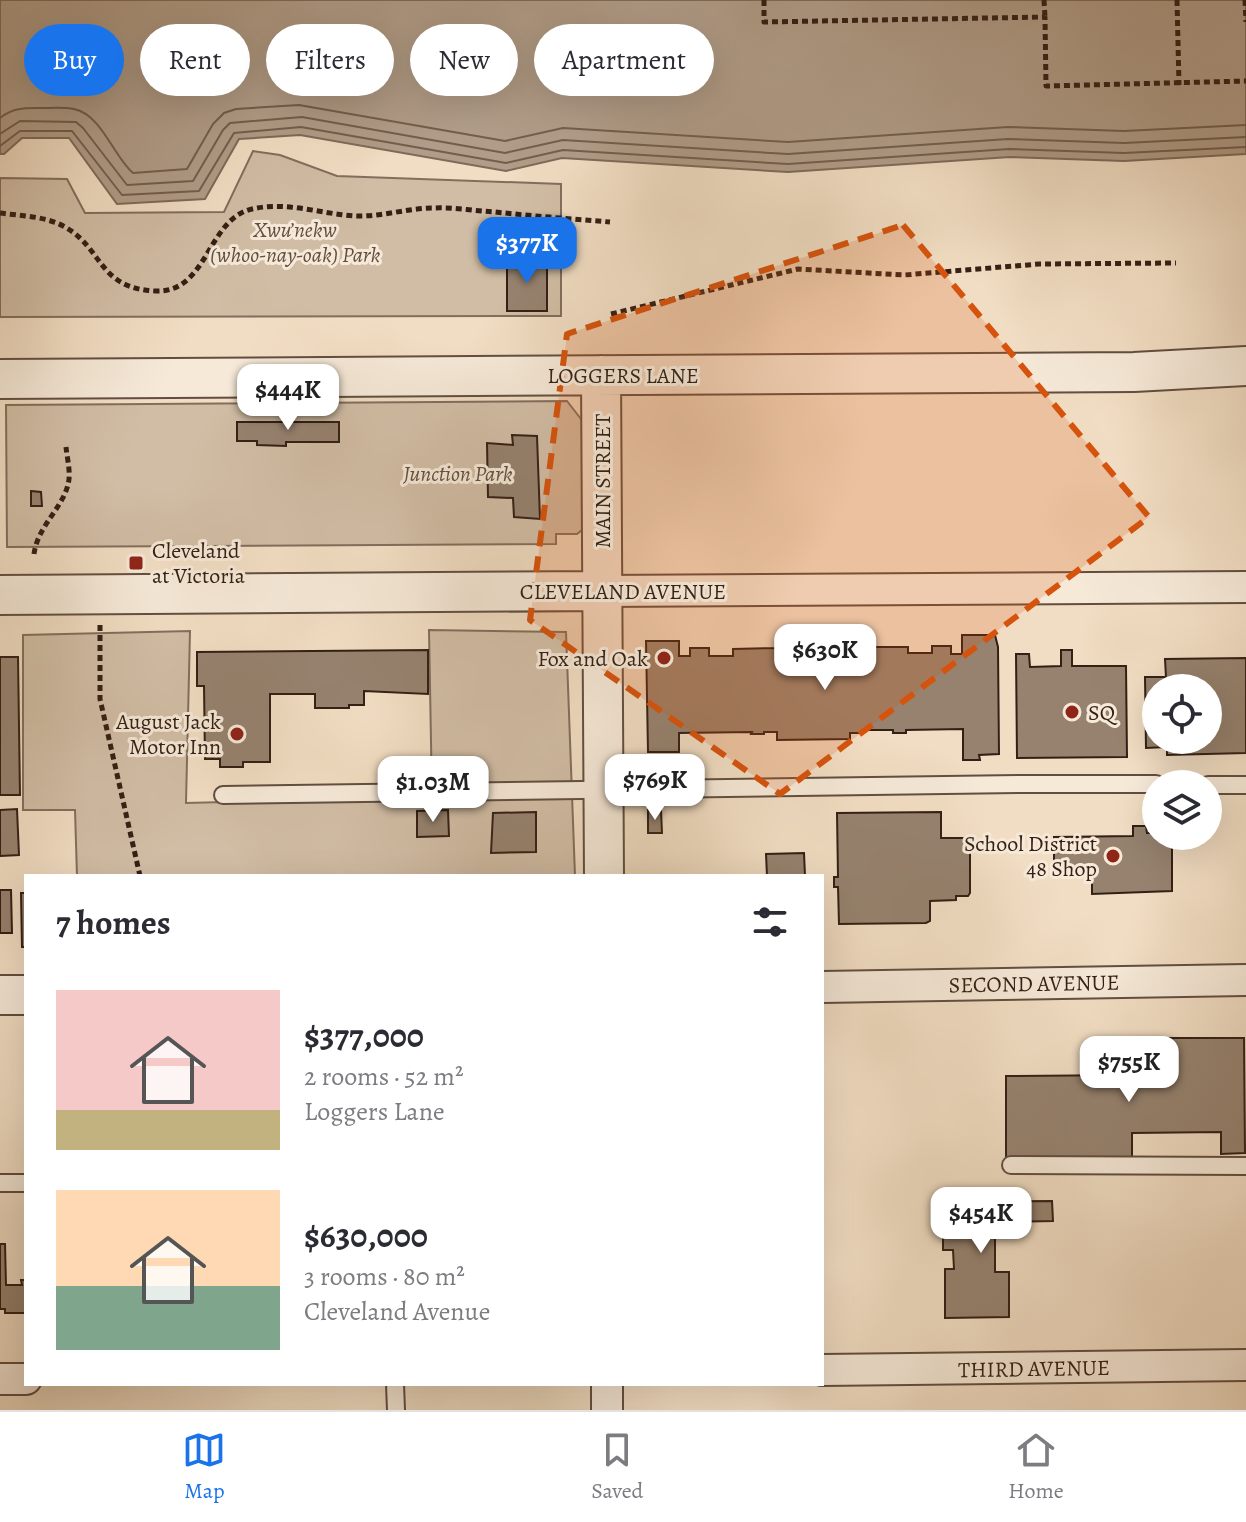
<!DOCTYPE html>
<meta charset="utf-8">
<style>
:root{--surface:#fff;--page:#f2f2f3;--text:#2b2b33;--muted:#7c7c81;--line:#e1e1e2;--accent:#1a73e8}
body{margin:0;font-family:Alegreya,serif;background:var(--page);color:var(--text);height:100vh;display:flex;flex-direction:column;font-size:30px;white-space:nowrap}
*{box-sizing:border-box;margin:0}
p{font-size:26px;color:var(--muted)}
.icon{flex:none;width:44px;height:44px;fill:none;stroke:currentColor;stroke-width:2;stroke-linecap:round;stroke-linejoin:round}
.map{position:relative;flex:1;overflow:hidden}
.side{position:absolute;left:24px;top:874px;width:800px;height:512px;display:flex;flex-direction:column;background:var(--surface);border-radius:0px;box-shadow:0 8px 32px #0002}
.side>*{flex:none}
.top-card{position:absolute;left:24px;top:24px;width:800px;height:72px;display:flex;gap:16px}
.tools{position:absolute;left:1142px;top:674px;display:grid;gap:16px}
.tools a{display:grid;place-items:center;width:80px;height:80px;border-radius:50%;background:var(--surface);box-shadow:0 8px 32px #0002;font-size:40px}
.price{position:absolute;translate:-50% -68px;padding:0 18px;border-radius:16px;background:#fff;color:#222;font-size:26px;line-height:52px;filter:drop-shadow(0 2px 4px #0008)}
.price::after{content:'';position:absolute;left:50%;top:48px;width:24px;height:18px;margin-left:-12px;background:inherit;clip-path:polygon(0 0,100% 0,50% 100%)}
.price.selected{background:var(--accent);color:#fff}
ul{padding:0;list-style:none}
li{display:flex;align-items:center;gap:24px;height:200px;padding:0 32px}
li span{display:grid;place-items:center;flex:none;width:224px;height:160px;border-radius:0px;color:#555}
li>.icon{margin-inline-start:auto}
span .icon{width:96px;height:96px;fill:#fffc;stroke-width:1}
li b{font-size:34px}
h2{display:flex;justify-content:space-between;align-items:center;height:96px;padding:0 32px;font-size:34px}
.tag{padding:0 28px;border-radius:36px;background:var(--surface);box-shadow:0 8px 32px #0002;font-size:28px;line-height:72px}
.tag.selected{background:var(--accent);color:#fff}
.tabs{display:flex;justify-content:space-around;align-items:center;height:112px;border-top:2px solid var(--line);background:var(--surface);font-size:22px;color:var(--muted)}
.tabs a{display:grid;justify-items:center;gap:4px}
.tabs .selected{color:var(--accent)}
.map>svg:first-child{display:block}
</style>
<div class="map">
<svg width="1246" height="1410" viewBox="0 0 1246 1410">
<rect width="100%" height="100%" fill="#f1ddc3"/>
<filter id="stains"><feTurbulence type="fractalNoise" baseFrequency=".0025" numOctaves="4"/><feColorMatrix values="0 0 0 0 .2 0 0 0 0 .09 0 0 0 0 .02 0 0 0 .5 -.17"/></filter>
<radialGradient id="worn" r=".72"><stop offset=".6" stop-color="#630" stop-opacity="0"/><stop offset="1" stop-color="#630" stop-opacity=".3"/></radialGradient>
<!-- green -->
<path fill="#d1bda5" stroke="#826e5d" stroke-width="2" d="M253,151L280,155L337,176L561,184V316L0,317V178L67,179L85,213L224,212Z
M567,401L588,428L592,522L577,534H556V544L7,547L6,405Z
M429,630L566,632L575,876H77L75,810H23V635L190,631L186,803L432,797Z"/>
<!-- water -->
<path fill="#b09c88" stroke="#7e6a5a" stroke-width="2" d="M0,0H1246V154L1124,161L1010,157L788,172L562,158L506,171L300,135L239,139L205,199L117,204L69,138H22L4,154H0Z"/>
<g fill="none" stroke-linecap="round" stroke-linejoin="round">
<!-- shore -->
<path stroke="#725e4e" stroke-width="2" d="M0,118C13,107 26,108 42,108C52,108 64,107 74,109C102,115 113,156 133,173L187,169L213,124L224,113L236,109L299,105L505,141L563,128L788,142L1008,127L1124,131L1246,125
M0,134L20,121L76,122L83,128L127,185L193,181L223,130L230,123L302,117L505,153L563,140L788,154L1008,139L1124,143L1246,137
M0,146L20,131H72L122,195L199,191L234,133L301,127L506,163L563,150L788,164L1009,149L1124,153L1246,147"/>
</g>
<!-- building -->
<path fill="#96826f" stroke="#331f15" stroke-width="2" fill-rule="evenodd" d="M547,259V311H507V260Z
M237,422H339V442H286V446L257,445V441H237Z
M512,435L537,436L540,519L514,517L513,498L488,497L487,443L513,445Z
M31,491L41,492L42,506H31Z
M962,635H995L998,647L999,754L979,755L980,760H963V729L906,730V733H893V730H863V733H850V739L777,740V732H764V734H751L752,732L679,733V752H648L646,641H679V656H690V648H709V656H733V649L779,648L792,646V642H804V638H836V642H848L849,645H863V647H908V653H932V646H951V654H962Z
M428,650V694L364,691V705H349V708H315V694H270V762H243V767H220V759H205L204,686H197V652Z
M1061,650H1072V666H1126L1127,757L1017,758L1016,654H1029L1030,667L1061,666Z
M0,657H18L20,795H0Z
M1246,658V753L1167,755V747L1146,748L1145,677H1166L1165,659ZM1156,688H1208V740H1156Z
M17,809L19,855L0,856V810Z
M448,810L449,836L417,837V811Z
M648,810H661L662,833H648Z
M536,812V852L491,853L493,813Z
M941,812V838H967L970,840V893L968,896H956V900L930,901V921L926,923L839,924L838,887H834V877H838L837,813Z
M1133,826H1146L1147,833H1156V836H1172V891L1092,894V876H1054V837L1133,836Z
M804,853L805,876H767L766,854Z
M0,890H11L12,933H0Z
M21,893H26V947H22Z
M1131,1038H1244L1245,1153L1221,1154V1132L1132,1133V1164L1006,1165V1076L1131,1075Z
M1052,1201L1053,1221L995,1222V1272H1009V1317L945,1318V1269H954L953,1250H943V1202Z
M0,1244H5L6,1285H22L21,1280H26V1313H5V1309H0Z"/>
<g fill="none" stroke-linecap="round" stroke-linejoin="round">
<!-- service casing -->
<g stroke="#624e40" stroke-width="20">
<path id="service" d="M1208,785H1246
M223,795L1023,784H1156
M1011,1165L1246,1166
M0,1183H26
M395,1384L396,1410"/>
</g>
<!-- minor casing -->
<g stroke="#624e40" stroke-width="34">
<path id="minor" d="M602,591L1246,587
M822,987L1246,980
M822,1370L1246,1365
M0,1379H26
M607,1384V1410"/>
</g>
<!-- tertiary casing -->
<g stroke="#624e40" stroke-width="42">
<path id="tertiary" d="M601,375L604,876
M0,379L1134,372L1246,366
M0,595L602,591
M0,995H26"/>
</g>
<!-- path -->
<path stroke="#331f15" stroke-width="5" stroke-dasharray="6 4" stroke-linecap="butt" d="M764,0V22L1045,17L1046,86L1246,81
M1044,0L1045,17
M1177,0L1179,85
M1245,0L1246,22
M0,213C21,216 46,216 65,227C103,248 98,289 156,291C208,293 207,219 252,209C286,201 322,214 355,216C381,217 408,208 434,208C454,207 475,211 495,212C533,216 572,219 610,222
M611,314L798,269L904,275L1039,264L1176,263
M34,554C38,524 66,506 69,479C70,469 67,457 66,447
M100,625V699L140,876"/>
<!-- service -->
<use href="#service" stroke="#f6e9d8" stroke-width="16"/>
<!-- minor -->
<use href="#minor" stroke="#f6e9d8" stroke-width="30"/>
<!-- tertiary -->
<use href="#tertiary" stroke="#f6e9d8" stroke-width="38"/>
</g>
<!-- marked area -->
<path fill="#d6530d" fill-opacity="0.2" stroke="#d6530d" stroke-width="6" stroke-dasharray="16 10" stroke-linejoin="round" d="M903,225L1149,517L780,794L530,620L567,334Z"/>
<!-- markers -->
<g fill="#8f2418" stroke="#f6e9d8" stroke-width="3">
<rect x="128" y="555" width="16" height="16" rx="4"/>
<circle cx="664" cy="658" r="8"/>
<circle cx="1072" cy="712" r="8"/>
<circle cx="237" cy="734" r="8"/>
<circle cx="1113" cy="856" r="8"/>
</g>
<g text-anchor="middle" stroke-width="6" stroke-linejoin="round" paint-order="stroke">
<!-- park labels -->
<g font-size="22" font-style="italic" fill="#624e40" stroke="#f6e9d8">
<text x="295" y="237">Xwu’nekw<tspan x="295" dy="25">(whoo-nay-oak) Park</tspan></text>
<text x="458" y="481">Junction Park</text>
</g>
<!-- street labels -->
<g font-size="22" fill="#331f15" stroke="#f6e9d8">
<text x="623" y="383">LOGGERS LANE</text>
<text transform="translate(602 481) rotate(-90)" y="8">MAIN STREET</text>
<text x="623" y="599">CLEVELAND AVENUE</text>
<text transform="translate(1034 983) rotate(-1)" y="8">SECOND AVENUE</text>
<text transform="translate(1034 1368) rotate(-1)" y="8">THIRD AVENUE</text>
</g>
<!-- poi labels -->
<g font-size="22" fill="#331f15" stroke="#f6e9d8" text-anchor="end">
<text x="152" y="558" text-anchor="start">Cleveland<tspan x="152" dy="25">at Victoria</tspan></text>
<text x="648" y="666">Fox and Oak</text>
<text x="1088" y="720" text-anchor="start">SQ</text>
<text x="221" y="729">August Jack<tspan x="221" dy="25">Motor Inn</tspan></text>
<text x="1097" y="851">School District<tspan x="1097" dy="25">48 Shop</tspan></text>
</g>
</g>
<rect width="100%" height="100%" filter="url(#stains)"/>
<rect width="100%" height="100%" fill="url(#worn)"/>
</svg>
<div class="tools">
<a><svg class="icon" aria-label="locate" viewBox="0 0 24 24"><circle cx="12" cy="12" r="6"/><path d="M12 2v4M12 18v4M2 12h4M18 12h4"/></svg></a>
<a><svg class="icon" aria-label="layers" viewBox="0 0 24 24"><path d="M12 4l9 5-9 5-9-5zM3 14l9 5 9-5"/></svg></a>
</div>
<b class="price selected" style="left:527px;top:285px">$377K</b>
<b class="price" style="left:288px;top:432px">$444K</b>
<b class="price" style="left:825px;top:692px">$630K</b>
<b class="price" style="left:655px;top:822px">$769K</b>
<b class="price" style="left:433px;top:824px">$1.03M</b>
<b class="price" style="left:1129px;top:1104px">$755K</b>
<b class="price" style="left:981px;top:1255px">$454K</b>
<div class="top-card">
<a class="tag selected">Buy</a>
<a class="tag">Rent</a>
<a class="tag">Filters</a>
<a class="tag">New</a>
<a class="tag">Apartment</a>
</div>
<section class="side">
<h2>7 homes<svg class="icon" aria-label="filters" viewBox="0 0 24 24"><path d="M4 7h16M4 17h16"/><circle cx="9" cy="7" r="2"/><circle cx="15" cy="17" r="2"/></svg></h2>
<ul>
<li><span style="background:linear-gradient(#f6c9c9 75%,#c2b280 0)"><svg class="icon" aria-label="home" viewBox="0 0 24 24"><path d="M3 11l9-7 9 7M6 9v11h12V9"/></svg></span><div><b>$377,000</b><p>2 rooms · 52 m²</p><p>Loggers Lane</p></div></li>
<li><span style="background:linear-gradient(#ffd9b3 60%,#7fa58c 0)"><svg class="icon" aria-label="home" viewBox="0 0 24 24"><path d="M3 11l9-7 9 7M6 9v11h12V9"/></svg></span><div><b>$630,000</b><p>3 rooms · 80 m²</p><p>Cleveland Avenue</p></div></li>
</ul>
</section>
</div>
<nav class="tabs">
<a class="selected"><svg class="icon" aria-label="map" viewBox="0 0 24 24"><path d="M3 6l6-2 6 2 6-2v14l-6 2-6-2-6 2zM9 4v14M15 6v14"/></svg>Map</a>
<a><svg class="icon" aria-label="saved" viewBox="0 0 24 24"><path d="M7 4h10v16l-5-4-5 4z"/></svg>Saved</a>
<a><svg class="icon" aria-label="home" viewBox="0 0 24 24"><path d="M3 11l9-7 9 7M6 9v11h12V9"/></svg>Home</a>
</nav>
